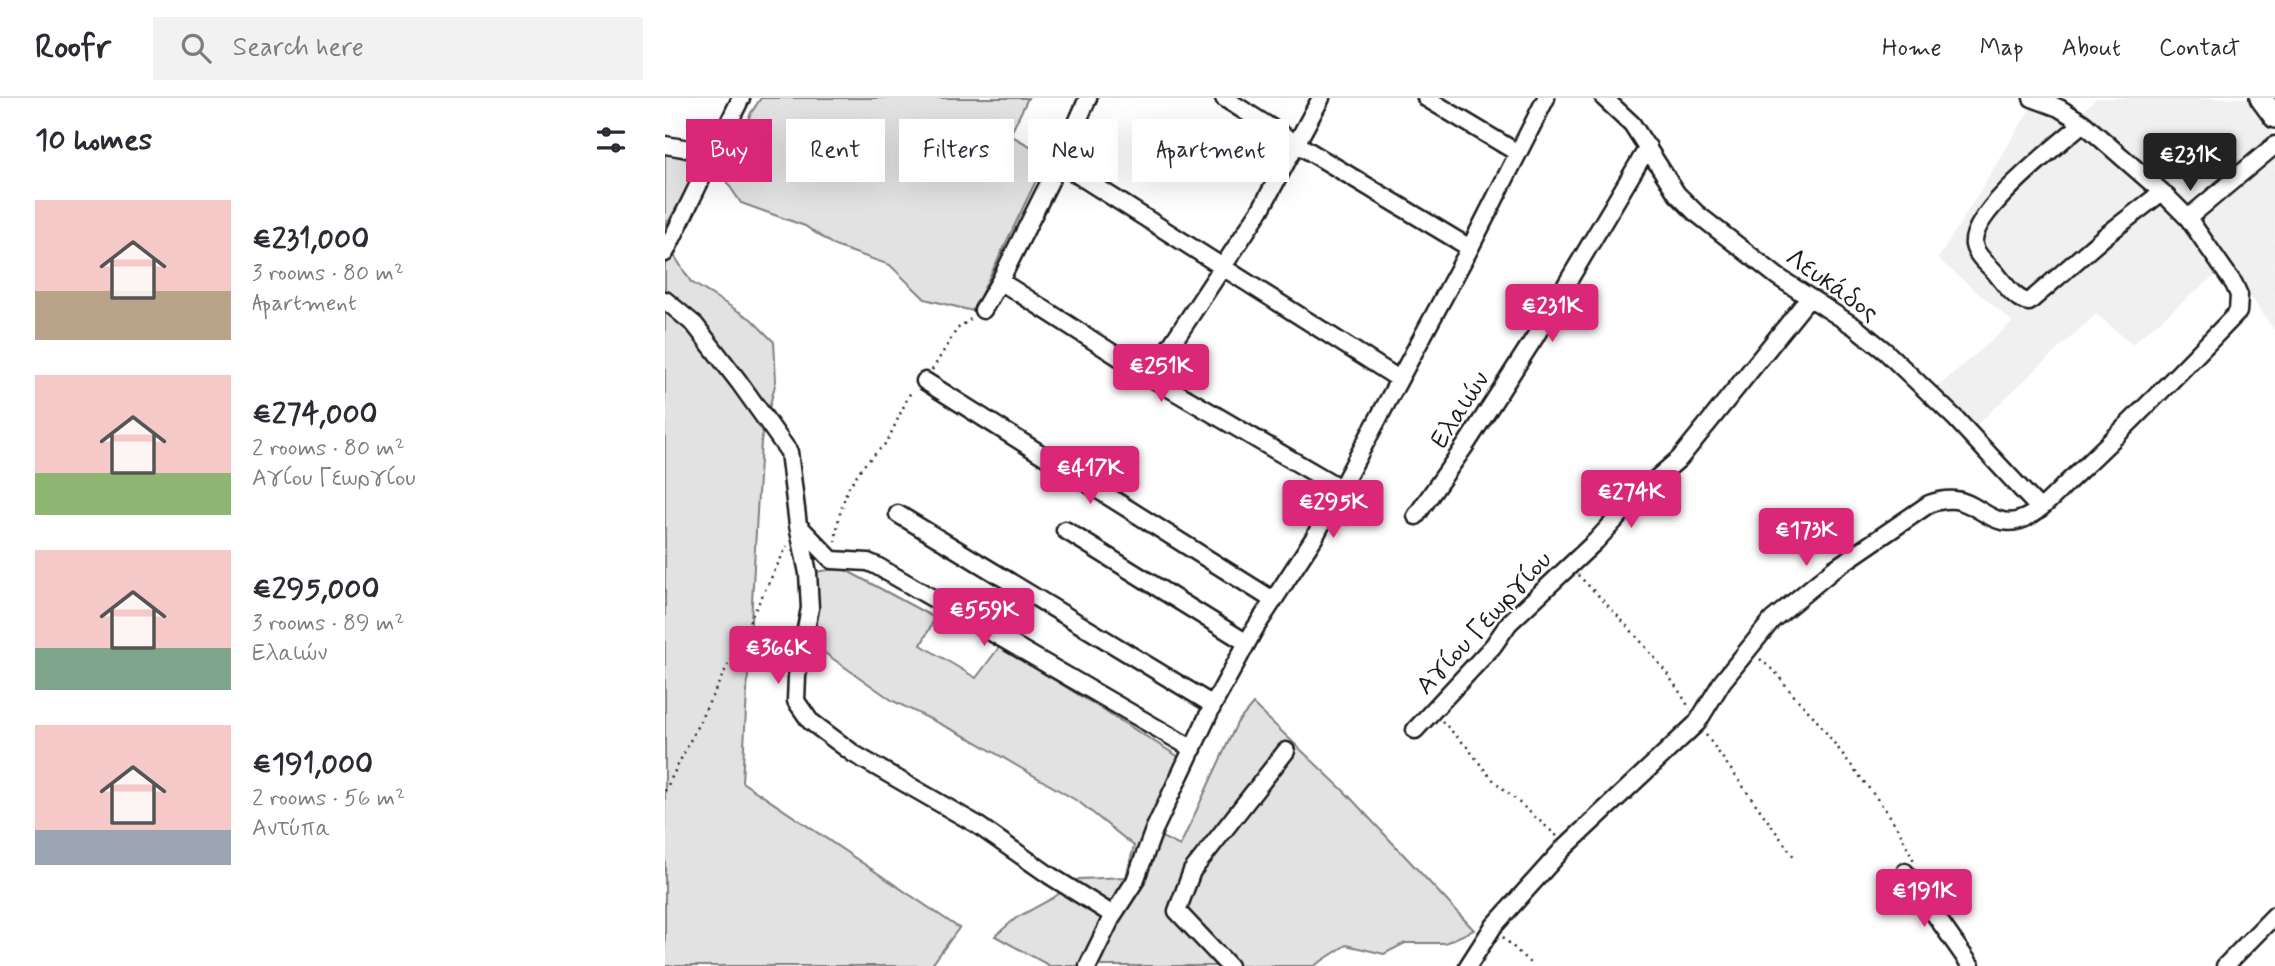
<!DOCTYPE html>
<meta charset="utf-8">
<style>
:root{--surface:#fff;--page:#f2f2f3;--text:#2b2b33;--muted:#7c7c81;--line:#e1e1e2;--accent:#db2777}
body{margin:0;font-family:Mynerve,sans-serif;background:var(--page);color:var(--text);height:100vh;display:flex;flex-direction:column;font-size:26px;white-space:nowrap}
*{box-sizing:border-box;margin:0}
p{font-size:23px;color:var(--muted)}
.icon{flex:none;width:38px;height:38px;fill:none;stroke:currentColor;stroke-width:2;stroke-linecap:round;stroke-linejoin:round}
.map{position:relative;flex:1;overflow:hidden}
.details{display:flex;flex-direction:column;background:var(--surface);width:665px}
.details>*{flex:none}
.guide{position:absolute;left:21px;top:21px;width:665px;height:63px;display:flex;gap:14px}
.price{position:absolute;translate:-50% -60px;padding:0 16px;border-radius:7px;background:var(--accent);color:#fff;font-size:23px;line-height:46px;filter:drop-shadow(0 2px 4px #0008)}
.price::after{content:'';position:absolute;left:50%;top:42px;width:21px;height:16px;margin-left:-10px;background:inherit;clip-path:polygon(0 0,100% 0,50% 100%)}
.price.current{background:#222;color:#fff}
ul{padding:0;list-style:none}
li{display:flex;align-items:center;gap:21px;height:175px;padding:0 35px}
li span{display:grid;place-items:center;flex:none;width:196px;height:140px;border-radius:0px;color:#555}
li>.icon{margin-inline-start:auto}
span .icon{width:84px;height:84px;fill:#fffc;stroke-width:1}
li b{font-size:30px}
h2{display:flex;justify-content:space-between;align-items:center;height:84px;padding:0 35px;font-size:30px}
.pill{padding:0 24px;border-radius:0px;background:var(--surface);box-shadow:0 7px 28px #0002;font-size:24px;line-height:63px}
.pill.current{background:var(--accent);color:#fff}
header{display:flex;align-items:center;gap:42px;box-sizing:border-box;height:98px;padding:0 35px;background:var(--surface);border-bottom:2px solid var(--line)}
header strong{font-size:33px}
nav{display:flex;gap:38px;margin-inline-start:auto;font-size:24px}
.search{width:490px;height:63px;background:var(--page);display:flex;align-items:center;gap:18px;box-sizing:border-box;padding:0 24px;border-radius:0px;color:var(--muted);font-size:26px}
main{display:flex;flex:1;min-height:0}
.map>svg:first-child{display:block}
</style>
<header>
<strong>Roofr</strong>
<div class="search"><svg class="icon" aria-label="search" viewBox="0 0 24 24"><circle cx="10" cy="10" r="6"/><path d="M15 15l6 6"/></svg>Search here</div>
<nav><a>Home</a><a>Map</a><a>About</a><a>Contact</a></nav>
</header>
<main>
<section class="details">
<h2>10 homes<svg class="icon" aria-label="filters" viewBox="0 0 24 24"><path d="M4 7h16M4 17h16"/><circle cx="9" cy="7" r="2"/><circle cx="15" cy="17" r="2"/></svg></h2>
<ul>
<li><span style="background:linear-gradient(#f6c9c9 65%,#b9a48a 0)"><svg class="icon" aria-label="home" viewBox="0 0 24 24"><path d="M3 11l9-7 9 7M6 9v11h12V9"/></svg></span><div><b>€231,000</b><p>3 rooms · 80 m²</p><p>Apartment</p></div></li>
<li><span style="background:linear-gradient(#f6c9c9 70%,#8fb573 0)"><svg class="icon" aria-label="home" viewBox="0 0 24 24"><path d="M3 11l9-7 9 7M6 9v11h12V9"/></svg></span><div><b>€274,000</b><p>2 rooms · 80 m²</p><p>Αγίου Γεωργίου</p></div></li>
<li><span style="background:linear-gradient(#f6c9c9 70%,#7fa58c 0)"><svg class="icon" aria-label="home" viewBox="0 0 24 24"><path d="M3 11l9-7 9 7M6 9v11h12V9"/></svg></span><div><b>€295,000</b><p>3 rooms · 89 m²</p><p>Ελαιών</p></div></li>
<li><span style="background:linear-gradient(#f6c9c9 75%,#9aa5b1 0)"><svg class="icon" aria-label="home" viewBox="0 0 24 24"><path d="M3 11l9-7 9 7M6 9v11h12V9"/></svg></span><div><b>€191,000</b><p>2 rooms · 56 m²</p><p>Αντύπα</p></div></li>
</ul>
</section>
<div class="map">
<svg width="1610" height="868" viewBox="0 0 1610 868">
<rect width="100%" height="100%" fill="#fff"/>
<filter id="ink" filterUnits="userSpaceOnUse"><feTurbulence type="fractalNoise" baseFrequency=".0143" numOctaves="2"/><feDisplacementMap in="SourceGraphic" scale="14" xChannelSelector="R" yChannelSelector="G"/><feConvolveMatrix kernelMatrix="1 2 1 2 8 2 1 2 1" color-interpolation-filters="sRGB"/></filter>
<g filter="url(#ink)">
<!-- built -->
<path fill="#f0f0f0" d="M1431,0H1581L1610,39V233L1550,149L1413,18Z
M1369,5L1390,15L1500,101L1555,173L1467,246L1431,216L1307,331L1269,292L1348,224L1273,161Z"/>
<!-- green -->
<path fill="#e2e2e2" stroke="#7f7f7f" stroke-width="2" d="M96,0H363L345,37L383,58L308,213L260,201L225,167L170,148L140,128L76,105L59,80L86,15Z
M0,55L32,64L31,76L0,129Z
M0,143L26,184L86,221L109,244L111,283L96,343L77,684L294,830L266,868H0Z
M177,470L270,520L256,547L311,580L335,548L514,659L480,731L515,748L572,625L588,606L680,694L809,832L780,845H740L719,856L681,847L649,868H385L330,838L351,820L388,800L414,781L461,779L469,748L414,704L306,641L228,603L147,546L152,508L150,474Z"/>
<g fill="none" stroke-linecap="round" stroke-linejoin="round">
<!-- minor casing -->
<g stroke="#1c1c1c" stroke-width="21">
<path id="minor" d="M559,0L632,46L805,150
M761,0L853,55
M939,0L967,26L1012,96L1031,115L1113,179L1190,229L1220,253L1291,321L1374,410
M1418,25C1394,46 1304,115 1309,147C1311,157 1322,166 1329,173C1338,183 1349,202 1364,204L1440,138L1497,94
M0,47L49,55
M394,65L734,281
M1523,120L1610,47
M0,155L76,0
M335,183L394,65L423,0
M0,202L30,227L74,284L124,354L133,427L143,475L145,510L132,578L131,603L145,623L189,656L311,726L384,777L448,817
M318,212L335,183L485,279L675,390
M485,279L596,111L656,0
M260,283L608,502
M233,416L548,607
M751,418L802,345L870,239L983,49
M133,427L167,462L203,464L212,468L528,651
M400,432L582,545
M750,632L828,548L844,525L931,443L976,394L1015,360L1144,200
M1240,774L1306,868
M423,868L448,817L470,783L489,732L548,607L589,532L649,440L805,150L881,0
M564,868L512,813L527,773L621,653
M803,868L828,829L898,751L1032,625L1057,584L1107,522L1169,471L1264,406C1272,403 1281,401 1290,402C1312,404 1329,431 1355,422C1374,416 1391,395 1405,382C1463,328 1518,271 1573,214L1574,197L1569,186L1523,120L1497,94L1418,25L1394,10L1367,0
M1560,868L1610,817"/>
</g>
<!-- major casing -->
<g stroke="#1c1c1c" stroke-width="26">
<path id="major" d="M1596,0L1610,19"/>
</g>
<!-- path -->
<path stroke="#1c1c1c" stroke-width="2.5" stroke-dasharray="2 5" stroke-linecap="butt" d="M267,272L292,231L307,220
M170,444L174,419L182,392L197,369L222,344L244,297L249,293
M913,477C953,518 996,560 1025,611
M1095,561L1111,575L1130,599L1149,619L1223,715L1236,736L1249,763
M777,623L802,649L825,679L893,739
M1041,637L1129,759
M0,693L122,448
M838,839L868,868"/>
<!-- minor -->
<use href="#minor" stroke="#fff" stroke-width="16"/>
<!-- major -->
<use href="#major" stroke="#fff" stroke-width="21"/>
</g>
</g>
<g text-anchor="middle" stroke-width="5" stroke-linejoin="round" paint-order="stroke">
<!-- street labels -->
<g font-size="26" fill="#1c1c1c" stroke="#fff">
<text transform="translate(1168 186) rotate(35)" y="9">Λευκάδος</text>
<text transform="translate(794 311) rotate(-57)" y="9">Ελαιών</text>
<text transform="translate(818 524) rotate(-47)" y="9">Αγίου Γεωργίου</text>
</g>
</g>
</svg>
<b class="price current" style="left:1525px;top:95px">€231K</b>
<b class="price" style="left:887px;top:246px">€231K</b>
<b class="price" style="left:496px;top:306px">€251K</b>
<b class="price" style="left:425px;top:408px">€417K</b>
<b class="price" style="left:966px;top:432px">€274K</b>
<b class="price" style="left:668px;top:442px">€295K</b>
<b class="price" style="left:1141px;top:470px">€173K</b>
<b class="price" style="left:319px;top:550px">€559K</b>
<b class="price" style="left:113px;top:588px">€366K</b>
<b class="price" style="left:1259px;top:831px">€191K</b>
<div class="guide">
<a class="pill current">Buy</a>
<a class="pill">Rent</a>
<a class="pill">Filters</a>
<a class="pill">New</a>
<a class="pill">Apartment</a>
</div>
</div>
</main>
